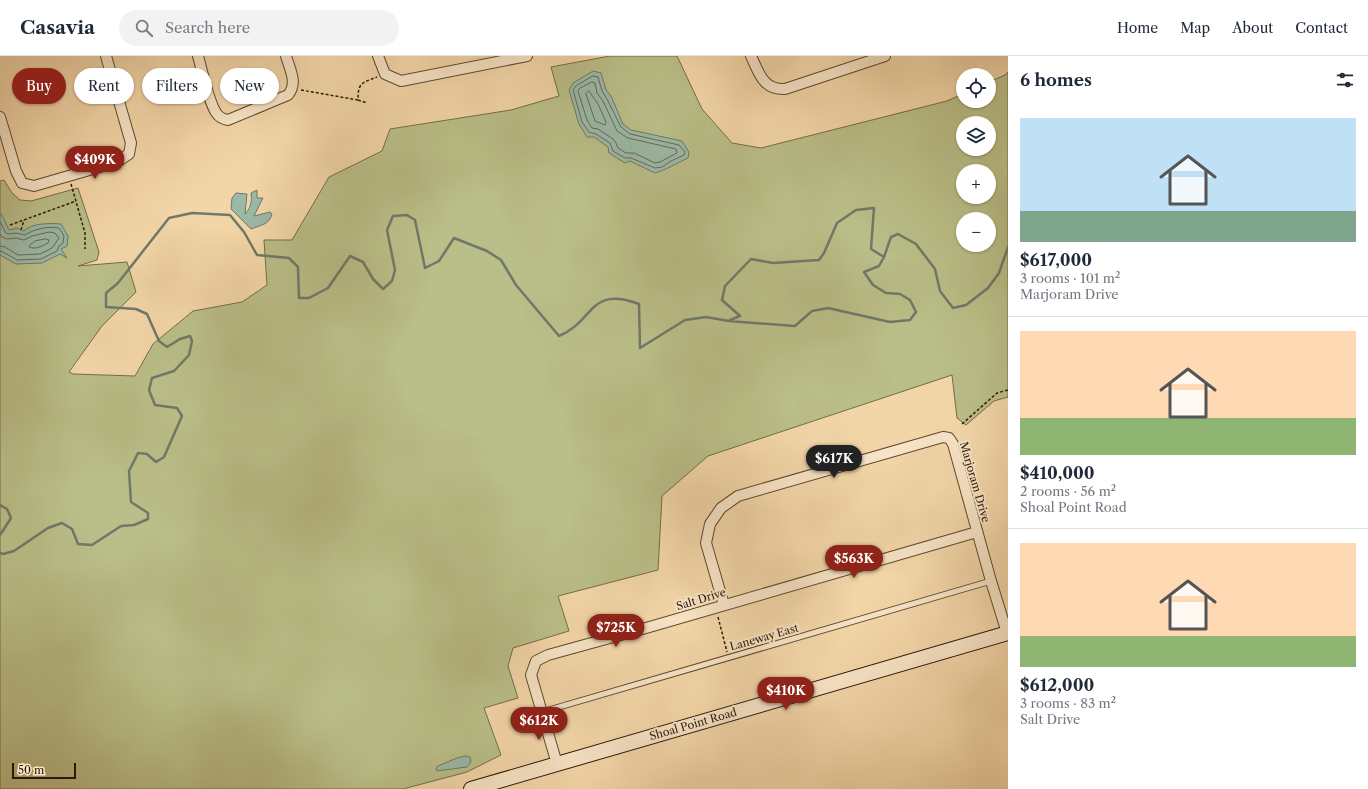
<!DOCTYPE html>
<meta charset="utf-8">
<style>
:root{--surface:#fff;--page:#f2f2f3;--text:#1f2937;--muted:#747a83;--line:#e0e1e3;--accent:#8f2418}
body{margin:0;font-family:"Libre Caslon Text",serif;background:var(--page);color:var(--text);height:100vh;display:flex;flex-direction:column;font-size:15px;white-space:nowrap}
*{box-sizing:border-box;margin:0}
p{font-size:13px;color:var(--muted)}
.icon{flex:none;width:22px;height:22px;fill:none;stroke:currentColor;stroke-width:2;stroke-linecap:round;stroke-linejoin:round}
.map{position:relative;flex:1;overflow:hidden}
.drawer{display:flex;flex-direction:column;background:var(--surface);width:360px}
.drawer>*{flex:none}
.top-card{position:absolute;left:12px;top:12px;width:380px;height:36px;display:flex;gap:8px}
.tools{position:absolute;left:956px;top:12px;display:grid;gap:8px}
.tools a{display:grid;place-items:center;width:40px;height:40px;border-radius:50%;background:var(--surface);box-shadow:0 1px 3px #0004;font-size:20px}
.scale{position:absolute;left:12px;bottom:10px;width:64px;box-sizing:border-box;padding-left:4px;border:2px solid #2d1909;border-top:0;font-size:11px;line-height:14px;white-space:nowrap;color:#2d1909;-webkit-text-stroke:3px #f7e4c6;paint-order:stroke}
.price{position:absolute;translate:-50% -34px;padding:0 9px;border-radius:14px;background:var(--accent);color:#fff;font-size:13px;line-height:26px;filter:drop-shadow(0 1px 2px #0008)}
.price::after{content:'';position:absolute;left:50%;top:24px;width:12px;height:9px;margin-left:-6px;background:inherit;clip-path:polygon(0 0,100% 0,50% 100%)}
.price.current{background:#222;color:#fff}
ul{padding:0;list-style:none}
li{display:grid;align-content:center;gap:8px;height:212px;padding:0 12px}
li+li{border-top:1px solid var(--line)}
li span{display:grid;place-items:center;height:124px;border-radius:0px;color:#555}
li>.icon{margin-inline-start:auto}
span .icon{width:72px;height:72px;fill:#fffc;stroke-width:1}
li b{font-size:17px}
h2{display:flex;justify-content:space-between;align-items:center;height:48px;padding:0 12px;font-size:17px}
.tag{padding:0 14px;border-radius:18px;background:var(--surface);box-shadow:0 1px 3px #0004;font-size:14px;line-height:36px}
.tag.current{background:var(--accent);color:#fff}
header{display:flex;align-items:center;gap:24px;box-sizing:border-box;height:56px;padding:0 20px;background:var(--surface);border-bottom:1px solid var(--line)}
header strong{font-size:19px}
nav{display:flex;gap:22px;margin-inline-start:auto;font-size:14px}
.search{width:280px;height:36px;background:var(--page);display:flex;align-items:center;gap:10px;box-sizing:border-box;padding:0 14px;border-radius:22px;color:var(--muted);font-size:15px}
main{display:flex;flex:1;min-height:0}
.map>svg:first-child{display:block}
</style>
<header>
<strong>Casavia</strong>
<div class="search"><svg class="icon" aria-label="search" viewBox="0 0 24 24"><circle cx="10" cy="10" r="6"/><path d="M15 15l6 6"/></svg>Search here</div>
<nav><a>Home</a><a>Map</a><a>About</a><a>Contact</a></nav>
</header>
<main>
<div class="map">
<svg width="1008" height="733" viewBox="0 0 1008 733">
<rect width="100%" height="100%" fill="#f3d6a8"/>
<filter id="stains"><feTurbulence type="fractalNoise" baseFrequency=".005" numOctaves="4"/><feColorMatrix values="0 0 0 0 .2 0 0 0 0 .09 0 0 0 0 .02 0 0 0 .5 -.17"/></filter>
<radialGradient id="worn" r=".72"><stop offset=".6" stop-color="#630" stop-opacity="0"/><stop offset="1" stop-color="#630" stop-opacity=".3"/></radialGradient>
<!-- green -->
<path fill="#babe88" stroke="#746c48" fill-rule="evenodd" d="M610,0H677L702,53L732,87L761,92L947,45L963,38V45H989V26L1005,19L1008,16V341L994,345L966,369L957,362L952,319L708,400L662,440L658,514L558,540L569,575L513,592L508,610L518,642L484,652L501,699L467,716L403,733H0V125L4,124L12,137L20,144L31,145L78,132L99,196L97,204L78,210L127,206L136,236L102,270L69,316L73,318L135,320L153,288L193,255L242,246L267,229L264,184H292L329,121L382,95L390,73L511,54L559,40L551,11ZM963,67H989V93H963ZM963,115H989V141H963ZM963,163H989V189H963Z"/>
<!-- water -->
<path fill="#9bb9a7" stroke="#6f7968" d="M593,15L601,17L606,34L611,40L623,68L631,74L682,85L689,96L688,102C677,107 666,114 655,117L630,105L625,107L609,97L608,91L594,81H587L579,68L569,34L573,27Z
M257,134V142H263L254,160L270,156L272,158C269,169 261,169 251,173L231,153L232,142L236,137L247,138L245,158C251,152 252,145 251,137Z
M0,158L2,159L9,174L17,172L24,175C31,167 51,167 61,168L68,180L67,190L61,193L67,202L60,198L42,207L16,208L0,199Z
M465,700L470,701L471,706L467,711L437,715L436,712L438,710L457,702Z"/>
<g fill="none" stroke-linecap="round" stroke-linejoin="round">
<!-- shore -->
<path stroke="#646958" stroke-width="1" d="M593,20L598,21L602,35L607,43L621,71L630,78L679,89L685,96L684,99L671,105L662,111L655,112L631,102H625L613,95L610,87L596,78L589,76L582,66L573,34L576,30Z
M592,26L595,27L597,37L603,45L617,75L628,82L676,93L677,97L660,106L655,107L634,97H626L618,92L616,87L613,83L598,73L592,72L587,64L578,35L579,33Z
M589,35L598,48L606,66L605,69L595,65L586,38Z
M0,165L5,176L8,178L16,177L25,179C35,173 47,170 59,172L64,180L63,187L59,190L57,195L41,203L17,204L3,196L0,195
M0,178L2,181L7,183L16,182L24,184L32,180L49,176L55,177L59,182L52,192L40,198L18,199L5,191L0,190
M46,183L49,184L48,187C42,190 36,194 29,191L30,189L35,185Z"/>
<!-- stream -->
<path stroke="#6f7968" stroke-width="2.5" d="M730,264L740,260L722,244L725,230L751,203L773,207L819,204L824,197L837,167L856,154L874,152L871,193L884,201
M0,449L7,453L11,462L0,479
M0,497L3,498L14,495L48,472L62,467L72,473L78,488L92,489L121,470L134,469L148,463V457L131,446L129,415L138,397L147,398L156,406L164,401L182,360L177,352L155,349L149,334L152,322L174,315L189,299L192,285L190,280L180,283L167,291L159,285L147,258L136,253L106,251V237L118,227L169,162L192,157L230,159L244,176L257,199L289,202L298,211L299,242H309L328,232L350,200L363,206L373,223L383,233L392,225L395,214L387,174L393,160L407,159L415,164L425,212L439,205L454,182L487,195L501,204L516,229L559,280C595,265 589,229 639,248L640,292L685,264L706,261L729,265L795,270L812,255L828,252L890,266L910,264L916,256L910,244L900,238L886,237L873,229L864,216L879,210L884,201L891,181L898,178L916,188L935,213L940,235L953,252L966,249L988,232L999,217L1008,191"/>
<!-- lane casing -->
<g stroke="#5e4831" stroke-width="7">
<path id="lane" d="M542,656L991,525"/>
</g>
<!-- street casing -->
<g stroke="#5e4831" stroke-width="12">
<path id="street" d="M198,0C202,14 209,48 217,58C220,62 223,63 228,64L288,39C298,27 290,14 286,0
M378,0L385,18L401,25L527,0
M751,0C759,17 763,34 785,33L885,0
M0,61L16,115L22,127L34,130L117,106L129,98L131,87L106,0
M724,549L706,487L710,468L721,452L738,440L943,381L949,382L953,388L991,525L1007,577
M557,708L531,619L536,605L548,599L646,572L977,476"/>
</g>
<!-- secondary casing -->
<g stroke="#2d1909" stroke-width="16">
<path id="secondary" d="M471,733L1008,577"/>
</g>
<!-- path -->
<path stroke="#2d1909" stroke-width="1.5" stroke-dasharray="3 2" stroke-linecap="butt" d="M301,34L358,44C358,26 362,27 377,21
M358,44L367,47
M71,128L85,177V193
M10,169L76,145
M21,174L24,164
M962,368L997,337L1008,334
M718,561L727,596"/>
<!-- lane -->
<use href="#lane" stroke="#f7e4c6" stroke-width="5"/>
<!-- street -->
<use href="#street" stroke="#f7e4c6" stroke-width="10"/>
<!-- secondary -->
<use href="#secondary" stroke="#f7e4c6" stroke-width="14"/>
</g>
<g text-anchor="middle" stroke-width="4" stroke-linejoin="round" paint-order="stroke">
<!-- street labels -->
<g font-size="11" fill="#2d1909" stroke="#f7e4c6">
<text transform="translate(975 426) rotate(74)" y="4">Marjoram Drive</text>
<text transform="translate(701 543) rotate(-17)" y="4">Salt Drive</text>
<text transform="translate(764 581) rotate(-16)" y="4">Laneway East</text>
<text transform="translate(693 668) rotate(-16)" y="4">Shoal Point Road</text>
</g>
</g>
<rect width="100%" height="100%" filter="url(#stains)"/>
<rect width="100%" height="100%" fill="url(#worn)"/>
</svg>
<div class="tools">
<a><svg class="icon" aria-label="locate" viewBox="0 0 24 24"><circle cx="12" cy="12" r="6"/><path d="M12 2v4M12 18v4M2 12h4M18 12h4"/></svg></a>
<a><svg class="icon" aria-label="layers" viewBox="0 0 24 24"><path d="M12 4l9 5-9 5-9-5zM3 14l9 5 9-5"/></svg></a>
<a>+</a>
<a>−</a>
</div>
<div class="scale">50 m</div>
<b class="price" style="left:95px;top:124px">$409K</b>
<b class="price current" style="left:834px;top:423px">$617K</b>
<b class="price" style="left:854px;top:523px">$563K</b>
<b class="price" style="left:616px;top:592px">$725K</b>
<b class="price" style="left:786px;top:655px">$410K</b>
<b class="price" style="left:539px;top:685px">$612K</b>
<div class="top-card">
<a class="tag current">Buy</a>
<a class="tag">Rent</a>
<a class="tag">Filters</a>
<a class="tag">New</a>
</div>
</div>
<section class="drawer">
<h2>6 homes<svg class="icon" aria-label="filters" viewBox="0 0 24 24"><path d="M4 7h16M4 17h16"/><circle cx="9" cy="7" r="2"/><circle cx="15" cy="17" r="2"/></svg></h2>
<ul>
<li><span style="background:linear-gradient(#bfe0f5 75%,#7fa58c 0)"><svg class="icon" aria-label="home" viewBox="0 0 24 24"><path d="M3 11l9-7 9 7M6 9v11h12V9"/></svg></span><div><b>$617,000</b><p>3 rooms · 101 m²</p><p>Marjoram Drive</p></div></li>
<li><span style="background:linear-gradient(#ffd9b3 70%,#8fb573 0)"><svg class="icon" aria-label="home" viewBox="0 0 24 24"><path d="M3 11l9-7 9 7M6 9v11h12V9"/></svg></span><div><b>$410,000</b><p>2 rooms · 56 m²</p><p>Shoal Point Road</p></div></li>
<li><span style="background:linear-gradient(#ffd9b3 75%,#8fb573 0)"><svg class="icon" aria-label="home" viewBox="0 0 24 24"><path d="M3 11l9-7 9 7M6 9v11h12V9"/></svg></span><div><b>$612,000</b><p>3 rooms · 83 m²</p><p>Salt Drive</p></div></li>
</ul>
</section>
</main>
